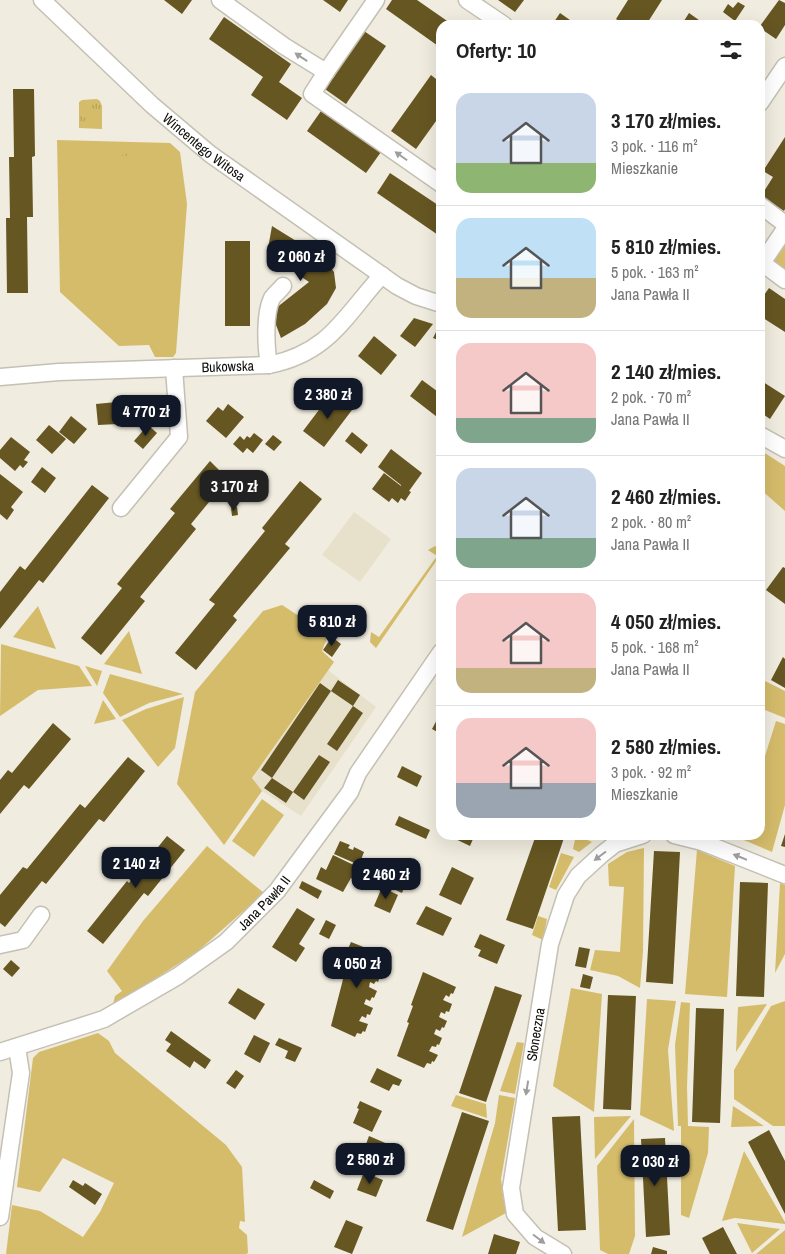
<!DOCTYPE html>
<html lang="pl">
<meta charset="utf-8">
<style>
:root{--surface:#fff;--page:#f2f2f2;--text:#222;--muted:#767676;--line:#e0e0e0;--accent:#111827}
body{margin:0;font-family:"Archivo Narrow",sans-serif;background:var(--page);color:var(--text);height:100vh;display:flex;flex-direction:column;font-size:19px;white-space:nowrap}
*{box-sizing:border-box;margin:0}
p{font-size:16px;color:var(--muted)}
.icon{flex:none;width:28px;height:28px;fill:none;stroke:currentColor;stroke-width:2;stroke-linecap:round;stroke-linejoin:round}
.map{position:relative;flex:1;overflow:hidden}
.drawer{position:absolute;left:436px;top:20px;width:329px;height:820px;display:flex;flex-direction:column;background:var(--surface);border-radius:15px;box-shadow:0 5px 20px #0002}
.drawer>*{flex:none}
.price{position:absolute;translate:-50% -42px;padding:0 11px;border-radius:10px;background:var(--accent);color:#fff;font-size:16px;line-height:32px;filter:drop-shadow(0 1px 2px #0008)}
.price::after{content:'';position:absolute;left:50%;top:30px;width:15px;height:11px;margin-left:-8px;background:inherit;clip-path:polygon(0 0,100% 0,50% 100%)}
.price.selected{background:#222;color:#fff}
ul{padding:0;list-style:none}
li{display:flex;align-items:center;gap:15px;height:125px;padding:0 20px}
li+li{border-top:1px solid var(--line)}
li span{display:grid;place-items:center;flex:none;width:140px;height:100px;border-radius:15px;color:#555}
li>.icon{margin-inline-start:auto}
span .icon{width:60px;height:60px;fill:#fffc;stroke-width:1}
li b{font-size:21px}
h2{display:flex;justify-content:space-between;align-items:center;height:60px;padding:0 20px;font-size:21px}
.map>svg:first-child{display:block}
</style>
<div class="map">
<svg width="785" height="1254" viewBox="0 0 785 1254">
<defs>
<pattern id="park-tufts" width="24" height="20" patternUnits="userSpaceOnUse" patternTransform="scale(1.25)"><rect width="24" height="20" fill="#d5bc6b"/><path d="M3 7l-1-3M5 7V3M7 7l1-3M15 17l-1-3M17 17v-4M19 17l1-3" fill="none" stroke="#b6a05b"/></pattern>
</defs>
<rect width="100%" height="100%" fill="#f0ecdf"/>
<!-- built -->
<path fill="#e7e1cc" d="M354,512L391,539L360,582L322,555Z
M328,670L376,707L301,816L262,791L252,779Z"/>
<!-- grass -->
<path fill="#d5bc6b" d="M57,140L170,143L180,152L187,204L176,353L173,357H155L149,345L119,346L60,292Z
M785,233V284L762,268Z
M760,450L785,466V511L760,489Z
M435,546L441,550V554L376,648L370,642L371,632L379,637L437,556L428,550Z
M282,605L328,635L322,651L334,662L252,778L262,791L224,845L177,784L195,692L263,611Z
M38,606L56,649L13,637Z
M129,631L142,674L104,664Z
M1,644L79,666L92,686L38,690L0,716Z
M85,666L102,671L97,686Z
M110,674L183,694L149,703L120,717L103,693Z
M761,679L785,691V718L760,708V681Z
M184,697L175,748L158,767L122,720L146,709Z
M103,700L116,719L94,724Z
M776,721L785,724V805L772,852L739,838L740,835H760V772Z
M262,799L284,815L254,857L232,841Z
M576,835L592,842L579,852L573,849Z
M207,846L264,893L198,951L132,994L113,1004L115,996L122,991L107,971L143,921Z
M644,848L643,952L640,988L618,976L590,970L595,950L620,952L624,887L609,886L608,864L627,852Z
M697,850L735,866L727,997L685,994Z
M561,853L574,857L556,890L549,887Z
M780,883L785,885V954L775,973Z
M538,916L547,919L543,940L532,935Z
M571,988L602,994L594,1112L553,1086Z
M647,999L676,1001L668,1050L674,1131L640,1115Z
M785,1001V1126H773L734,1099V1070L771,1006Z
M681,1002L690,1003L687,1087L688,1126L709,1127L708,1153L689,1218L681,1215V1126H678L675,1045Z
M767,1004L736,1052L738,1007Z
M98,1033L109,1041L115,1053L226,1145L242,1167L245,1222L240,1221L239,1228L247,1235L248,1253L246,1254H6L12,1205L40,1211L83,1237L100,1212L114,1183L63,1158L40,1192L17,1187L33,1058L39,1052Z
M517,1042L524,1043L515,1094L500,1091Z
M456,1095L486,1104L487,1118L451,1106Z
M499,1095L515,1098L501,1179L506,1213L462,1237L495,1123Z
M733,1106L764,1126L731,1127Z
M631,1116L595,1159L594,1117Z
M634,1119L635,1236L629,1254H608L600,1250L597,1166Z
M744,1151L785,1222V1224L735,1218L722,1221Z
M737,1223L780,1229L752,1253Z
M785,1230V1254H756Z"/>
<!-- park -->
<path fill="url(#park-tufts)" d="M97,99L100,101L102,106V129L79,128V102L82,100Z
M77,146L129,149V156L77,153Z"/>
<!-- building -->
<path fill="#665622" d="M164,0H192L182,14Z
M323,0H348L340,12Z
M392,0H417L453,25H441V48L386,9Z
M498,0H524L515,12Z
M628,0H662L646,25H624L616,19Z
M779,0L785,3V25L776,39L760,28V26Z
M738,2L745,6L735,21L723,12L728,4L733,8Z
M560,13L577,25H552Z
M689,13L706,25L708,22L712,25H684L682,24Z
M224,17L291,64L279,82L302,98L287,120L251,95L263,77L209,39Z
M361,29L386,46L346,104L322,87Z
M760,51L765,54L760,62Z
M431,75L441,83V114L416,149L391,131Z
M13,89H34L35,156L32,157L33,217H27L28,293H7L6,218H10L9,157H14Z
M321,111L381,152L366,173L307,131Z
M785,137V209L784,211L761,196L773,177L763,171Z
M390,173L441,207V237L377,193Z
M272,226L322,257L334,272L336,288L327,304L305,324L281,338L271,312L309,282L267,254Z
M225,241H250V326H225Z
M769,288L785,299V332L760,316V301Z
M414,318L433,324L415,347L400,336Z
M438,328L441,329V341L433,338Z
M374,336L397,355L381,375L358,356Z
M422,380L441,394V420L410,396Z
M760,380L785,396L770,419L760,412Z
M331,394L352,410L324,447L303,431Z
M127,401L128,415L117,416L118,424L98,425L96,404Z
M228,404L244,417L226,438L206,421L218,407L223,411Z
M71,416L87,429L74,444L59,432Z
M49,425L66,439L52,454L36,440Z
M148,425L157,433L143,449L134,441Z
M352,432L368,445L361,454L345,441Z
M254,433L263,440L253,453L247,448L243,453L233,444L240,436L244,440L247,436L250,438Z
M273,435L282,442L274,451L265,444Z
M11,437L30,452L24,460L28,462L23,468L20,465L15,471L0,458V450Z
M391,449L422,473L409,491L411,492L405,501L401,498L398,503L392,498L389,502L372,489L384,473L401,486V485L378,467Z
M210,461L228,479L191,524L196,529L140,597L145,601L101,655L81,638L122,588L117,584L175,513L170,509Z
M42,467L56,478L45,493L31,482Z
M0,474L23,492L11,507L14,510L7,520L0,514Z
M300,481L322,499L285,544L290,548L233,616L237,620L196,670L175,653L215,604L209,600L265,531L262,528Z
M92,485L109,498L43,583L39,580L0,629V592L20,566L25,570Z
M237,507L238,515L232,516L231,508Z
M783,567L785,568V604L766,590Z
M332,637L341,644L332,657L323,650Z
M783,657L785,659V688L771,680Z
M338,680L360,695L353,706L331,691Z
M320,683L331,691L272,778L261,770Z
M353,706L363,713L337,751L327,744Z
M440,714L441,715V734L432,729Z
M53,723L71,739L29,789L24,785L0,814V780L8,770L12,773Z
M319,755L330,762L304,800L293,792L286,803L264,788L272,778L293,792Z
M128,757L145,771L104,822L99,819L46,884L42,881L5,927L0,923V895L23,867L27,869L80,804L85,808Z
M402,766L422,776L417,787L397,777Z
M399,816L430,830L426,839L395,825Z
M785,834V847L781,846Z
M447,835H471L470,838L473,839L470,846Z
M536,835H565L533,929L506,920Z
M167,836L185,850L148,896L144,893L103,944L87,931L127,881L129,883Z
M340,841L350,845L348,848L353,850L354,847L364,852L359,865L334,854Z
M654,851L680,852L673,984L646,982Z
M333,855L364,870L359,881L351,878L343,892L316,879L321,867L326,870Z
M452,867L474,878L461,905L439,895Z
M396,875L407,880L402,893L389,887Z
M302,881L322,891L318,899L299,888Z
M740,882L768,883L764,997L736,996Z
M382,887L398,895L390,913L374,906Z
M426,906L452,918L443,936L416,924Z
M297,908L315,919L299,944L305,948L296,962L272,947Z
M326,920L336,925L329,939L319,934Z
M480,934L505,945L497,964L478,956L481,950L474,947Z
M351,942L386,956L383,964L381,963L379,967L375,965L373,970L381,974L378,982L376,981L374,984L370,982L369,987L377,991L374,998L372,997L370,1001L366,999L364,1004L373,1008L370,1015L367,1014L366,1018L362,1016L359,1021L368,1024L365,1032L363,1031L361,1034L357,1033L355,1037L331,1026L348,960L344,958Z
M579,947L590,949L586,968L575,966Z
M11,960L20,968L12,977L3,969Z
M423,972L456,987L453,994L451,993L449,997L446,995L443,1000L452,1004L449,1012L446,1011L445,1014L441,1012L439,1017L447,1021L444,1028L442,1027L440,1031L436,1029L434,1034L442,1038L439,1045L437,1044L436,1047L432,1046L429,1051L438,1055L434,1062L432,1061L431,1064L427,1063L424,1068L397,1056L409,1023L407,1022L413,1006L411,1005Z
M583,974L593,977L590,989L580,987Z
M495,986L522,995L486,1102L459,1093Z
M238,988L265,1004L255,1020L228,1003Z
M608,995L636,996L631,1110L603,1109Z
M696,1008L724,1009L720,1123L692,1122Z
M171,1031L211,1060L205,1069L194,1061L190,1068L166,1051L171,1044L165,1040Z
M254,1035L270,1043L260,1063L244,1054Z
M279,1038L302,1048L295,1062L285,1058L288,1051L275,1045Z
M377,1068L402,1080L399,1086L393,1084L389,1091L370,1082Z
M236,1070L244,1076L235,1089L226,1083Z
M360,1101L382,1111L372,1132L353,1123L359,1109L357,1108Z
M462,1112L489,1121L453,1230L426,1221Z
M580,1116L586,1230L558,1231L552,1117Z
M769,1130L785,1161V1214L748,1142Z
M369,1136L397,1148L389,1166L362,1155Z
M665,1138L670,1235L646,1237L641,1139Z
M364,1172L383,1180L376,1197L357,1190Z
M73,1180L83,1186L85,1183L102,1194L95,1205L69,1187Z
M314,1180L334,1191L330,1199L310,1188Z
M346,1220L363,1227L352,1254L334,1247Z
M723,1227L737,1254H710L702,1238Z
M494,1234L520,1242L516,1254H488Z
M653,1247L667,1251V1254H651Z"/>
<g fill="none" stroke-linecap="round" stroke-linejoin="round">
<!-- minor casing -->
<g stroke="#c4c0b3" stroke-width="19">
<g id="minor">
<path id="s1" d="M42,0L152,105L210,154L397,286L416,296L441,304"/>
<path d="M220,0L284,46L326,72L312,94L441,184"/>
<path d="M467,0L504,25"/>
<path d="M326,72L376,0"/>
<path d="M760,103L785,66"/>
<path d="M760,205L785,224"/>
<path d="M785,229L762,263L785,280"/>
<path d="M269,365C266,348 264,314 272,298C275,294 280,290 283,286"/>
<path id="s2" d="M0,377L59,372L269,365C329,353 344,317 382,275"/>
<path d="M760,435L785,449"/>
<path d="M121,508L179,437L174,368"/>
<path d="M674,835L702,842L785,875"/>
<path d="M0,945L23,940L41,915"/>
<path id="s3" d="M0,1052L104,1019L178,976L226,942L277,891L350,792L358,773L441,652"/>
<path d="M0,1217L21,1073L17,1047"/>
<path id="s4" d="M563,1254L535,1237L515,1214L511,1188L550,944L566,895L578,876L601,855L615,844L643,835"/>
</g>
</g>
<!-- minor -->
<use href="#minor" stroke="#fff" stroke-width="16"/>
</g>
<!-- one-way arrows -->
<defs><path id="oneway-solid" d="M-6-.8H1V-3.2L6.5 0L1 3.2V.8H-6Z" transform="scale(1.25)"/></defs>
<g fill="#9e9e9c">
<use href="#oneway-solid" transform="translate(301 57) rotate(-146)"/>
<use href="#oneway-solid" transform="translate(401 156) rotate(-145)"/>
<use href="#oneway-solid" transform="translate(600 856) rotate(143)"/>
<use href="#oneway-solid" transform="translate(740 857) rotate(-158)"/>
<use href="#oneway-solid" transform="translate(527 1088) rotate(99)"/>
<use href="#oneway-solid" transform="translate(539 1239) rotate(37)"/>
</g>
<g text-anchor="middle" stroke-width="5" stroke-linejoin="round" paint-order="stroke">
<!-- street labels -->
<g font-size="14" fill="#0d0c08" stroke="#fdf9ec">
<text dy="5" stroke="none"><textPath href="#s1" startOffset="219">Wincentego Witosa</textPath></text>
<text dy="5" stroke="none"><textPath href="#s2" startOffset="228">Bukowska</textPath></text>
<text dy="5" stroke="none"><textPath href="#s3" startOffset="308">Jana Pawła II</textPath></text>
<text dy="5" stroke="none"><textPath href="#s4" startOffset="245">Słoneczna</textPath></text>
</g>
</g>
</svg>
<b class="price" style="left:301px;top:282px">2 060 zł</b>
<b class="price" style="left:328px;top:420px">2 380 zł</b>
<b class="price" style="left:146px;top:437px">4 770 zł</b>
<b class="price selected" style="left:234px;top:512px">3 170 zł</b>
<b class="price" style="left:332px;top:647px">5 810 zł</b>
<b class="price" style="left:136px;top:889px">2 140 zł</b>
<b class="price" style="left:386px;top:900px">2 460 zł</b>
<b class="price" style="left:357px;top:989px">4 050 zł</b>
<b class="price" style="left:370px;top:1185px">2 580 zł</b>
<b class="price" style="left:655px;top:1187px">2 030 zł</b>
<section class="drawer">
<h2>Oferty: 10<svg class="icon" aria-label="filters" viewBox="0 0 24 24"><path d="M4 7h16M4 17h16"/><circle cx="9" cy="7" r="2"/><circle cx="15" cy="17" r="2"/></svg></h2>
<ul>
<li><span style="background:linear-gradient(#c9d6e8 70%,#8fb573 0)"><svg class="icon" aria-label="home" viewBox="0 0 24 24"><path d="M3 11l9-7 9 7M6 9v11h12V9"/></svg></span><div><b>3 170 zł/mies.</b><p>3 pok. · 116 m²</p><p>Mieszkanie</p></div></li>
<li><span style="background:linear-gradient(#bfe0f5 60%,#c2b280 0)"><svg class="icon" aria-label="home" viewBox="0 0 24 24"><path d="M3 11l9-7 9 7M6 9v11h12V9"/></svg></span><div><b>5 810 zł/mies.</b><p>5 pok. · 163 m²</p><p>Jana Pawła II</p></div></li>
<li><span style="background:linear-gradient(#f6c9c9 75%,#7fa58c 0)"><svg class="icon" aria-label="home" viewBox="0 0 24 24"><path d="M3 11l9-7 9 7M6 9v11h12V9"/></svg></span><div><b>2 140 zł/mies.</b><p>2 pok. · 70 m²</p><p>Jana Pawła II</p></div></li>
<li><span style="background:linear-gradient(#c9d6e8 70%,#7fa58c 0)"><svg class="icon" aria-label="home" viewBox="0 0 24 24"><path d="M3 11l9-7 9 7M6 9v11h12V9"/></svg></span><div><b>2 460 zł/mies.</b><p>2 pok. · 80 m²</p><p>Jana Pawła II</p></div></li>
<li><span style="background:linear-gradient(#f6c9c9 75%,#c2b280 0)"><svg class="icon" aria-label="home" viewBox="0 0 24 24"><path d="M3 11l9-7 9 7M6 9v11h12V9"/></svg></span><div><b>4 050 zł/mies.</b><p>5 pok. · 168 m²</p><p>Jana Pawła II</p></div></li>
<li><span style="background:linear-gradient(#f6c9c9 65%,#9aa5b1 0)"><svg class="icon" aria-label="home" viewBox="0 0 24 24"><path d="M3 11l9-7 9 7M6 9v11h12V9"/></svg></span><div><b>2 580 zł/mies.</b><p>3 pok. · 92 m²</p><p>Mieszkanie</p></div></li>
</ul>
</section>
</div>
